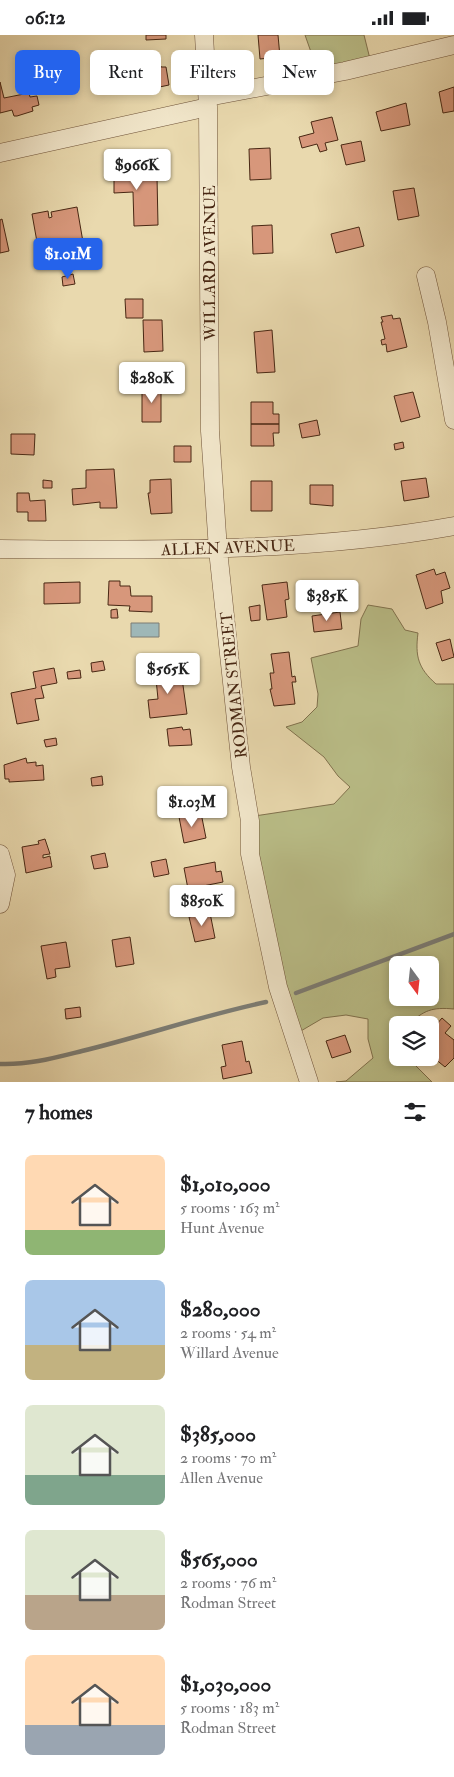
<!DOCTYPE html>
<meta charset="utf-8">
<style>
:root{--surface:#fff;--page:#f6f6f6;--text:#202124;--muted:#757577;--accent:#2563eb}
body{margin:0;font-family:"IM FELL Double Pica",serif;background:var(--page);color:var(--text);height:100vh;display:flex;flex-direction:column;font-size:19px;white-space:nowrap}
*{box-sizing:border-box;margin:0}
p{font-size:16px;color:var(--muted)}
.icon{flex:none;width:28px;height:28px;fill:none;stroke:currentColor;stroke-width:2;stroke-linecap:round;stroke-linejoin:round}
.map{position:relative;height:1047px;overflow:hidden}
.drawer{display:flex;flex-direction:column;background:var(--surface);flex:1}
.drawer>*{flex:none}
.banner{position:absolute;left:15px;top:15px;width:425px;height:45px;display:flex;gap:10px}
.needle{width:32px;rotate:165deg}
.tools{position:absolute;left:389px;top:921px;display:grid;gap:10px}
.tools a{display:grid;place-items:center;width:50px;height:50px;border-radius:8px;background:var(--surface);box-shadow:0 2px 8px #0003;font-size:25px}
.price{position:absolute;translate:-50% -42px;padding:0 11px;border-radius:5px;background:#fff;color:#222;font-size:16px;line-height:32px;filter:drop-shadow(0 1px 2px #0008)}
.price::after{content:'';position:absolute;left:50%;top:30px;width:15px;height:11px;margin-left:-8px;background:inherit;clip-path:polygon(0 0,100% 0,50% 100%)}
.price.selected{background:var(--accent);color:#fff}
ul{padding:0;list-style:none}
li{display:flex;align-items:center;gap:15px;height:125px;padding:0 25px}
li span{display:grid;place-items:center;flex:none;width:140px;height:100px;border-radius:8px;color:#555}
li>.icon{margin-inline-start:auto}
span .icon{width:60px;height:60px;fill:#fffc;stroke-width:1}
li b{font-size:21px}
h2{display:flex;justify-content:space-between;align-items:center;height:60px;padding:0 25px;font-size:21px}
.chip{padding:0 18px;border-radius:8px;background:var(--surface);box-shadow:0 2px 8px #0003;font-size:18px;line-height:45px}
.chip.selected{background:var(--accent);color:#fff}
.status{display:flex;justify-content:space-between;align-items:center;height:35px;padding:0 25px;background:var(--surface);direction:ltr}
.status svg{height:14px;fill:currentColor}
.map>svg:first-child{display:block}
</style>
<div class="status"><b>06:12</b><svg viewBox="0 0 49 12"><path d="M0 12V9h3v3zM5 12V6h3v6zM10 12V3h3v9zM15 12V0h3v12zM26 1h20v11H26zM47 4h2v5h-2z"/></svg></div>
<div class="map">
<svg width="454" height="1047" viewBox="0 0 454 1047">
<rect width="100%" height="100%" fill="#e9d9ae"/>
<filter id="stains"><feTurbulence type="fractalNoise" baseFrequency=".004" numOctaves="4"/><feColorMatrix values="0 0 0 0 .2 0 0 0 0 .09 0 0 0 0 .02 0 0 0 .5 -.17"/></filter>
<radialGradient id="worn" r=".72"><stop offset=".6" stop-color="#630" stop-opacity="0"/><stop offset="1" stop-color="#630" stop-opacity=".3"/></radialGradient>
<!-- green -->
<path fill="#babe88" stroke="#81724e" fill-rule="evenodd" d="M305,0H364L371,28L318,37Z
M368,570L392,574L405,595L418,598C415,621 418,633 436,649H454V974C432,972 424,975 408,990H398V1022L408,1023L432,1047H336L346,1046L373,1023L368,1004V984L346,980L323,983L294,1000L248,782L334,769L350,752L338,741L324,722L286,692L302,687L317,672L318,659L311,623L358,611L361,584ZM398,930H430V962H398Z"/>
<!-- water -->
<path fill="#9eb7b7" stroke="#7c7d75" d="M131,588H159V602H131Z"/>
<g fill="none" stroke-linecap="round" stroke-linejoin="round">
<!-- stream -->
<path stroke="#7c7d75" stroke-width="4.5" d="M296,958L454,899
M0,1029C29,1030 54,1023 82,1016C144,1001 204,980 266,967"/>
</g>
<!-- building -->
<path fill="#d7977b" stroke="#482713" d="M146,0H166V4L146,5Z
M258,0H278L280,22L260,24Z
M161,31V32H166L169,50L150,54V58L139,59L135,34Z
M0,47L4,63L29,58L30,62L37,61L39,70L32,72L33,76L17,81H14L12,75L0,78Z
M454,52V76L443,78L439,57Z
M406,68L410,90L381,96L376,77Z
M332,82L338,105L325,108L327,115L320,117L317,109L302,113L299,102L314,98L311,87Z
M361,106L365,126L346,130L341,110Z
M270,113L271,144L250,145L249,114Z
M134,121V143L157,142L158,190L134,191L133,157L114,158V122Z
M414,153L419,181L398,185L393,156Z
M77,172L83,207L57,211L56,204L37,207L32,179L48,176L49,183L52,182L51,177Z
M2,184L9,216L0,218V185Z
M272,190L273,218L253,219L252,191Z
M359,192L364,211L336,218L331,199Z
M73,239L75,249L63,251L62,242Z
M125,264H143V283H126Z
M392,280L393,284L400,283L407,312L387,317L386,309L382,310L381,305L385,304L381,287H383L381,282Z
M143,285H162L163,316L144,317Z
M272,295L275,337L257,338L254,297Z
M142,351H161V387H142Z
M413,357L420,382L401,387L394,361Z
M251,367H273V379H279V389H251Z
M317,385L320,400L302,403L299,389Z
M251,389H279V398H273L274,411H251Z
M11,399H35L34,420L11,419Z
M403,407L404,413L395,415L394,409Z
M174,411H191V427H174Z
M114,434L117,473H100V467L73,470L72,454L86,453V435Z
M426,443L429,462L404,466L401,446Z
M171,444L172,478L151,479L148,458H150V445Z
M43,445L52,446V453H43Z
M251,446H272V476H251Z
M310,450H333V471L310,469Z
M17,458H29L30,466L45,465L46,486H28V477H17Z
M434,534L436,540L445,537L450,553L441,556L443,568L426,574L416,540Z
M109,546H120V551H130L131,561H152V577L129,576L130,571L108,570Z
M80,547V568L44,569V548Z
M287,547L289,564L285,565L287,582L267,585L262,550Z
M260,570V585L251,586L249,572Z
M117,574L118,583H111V575Z
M340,577L342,594L314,597L312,581Z
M450,604L454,622L442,626L436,608Z
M289,617L292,642L295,641L296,647H292L295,669L274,671L270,654H272L270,638H274L271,619Z
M103,626L105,635L92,637L91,628Z
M54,633L57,648L41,651L44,663L35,664L39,685L17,689L11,658L36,653L33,637Z
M168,633L169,637L181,636L187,679L150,683L148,665L158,664L155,634Z
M80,635L81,643L68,644L67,637Z
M182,692L183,695L190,694L192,710L169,711L167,694Z
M56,703L57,710L46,712L44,705Z
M26,723L27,728L36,727V731L43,730L44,745L9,747V744H5L4,730Z
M102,741L103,750L92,751L91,743Z
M193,753L196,770L178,773L176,755Z
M201,778L206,803L184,808L179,782Z
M45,804L50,819L43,820V823L50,821L52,832L26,838L22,812L39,809L38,806Z
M105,818L108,832L94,834L91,821Z
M166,824L169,839L154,842L151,827Z
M215,827L216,837L221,836L223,847L188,854L184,833Z
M210,878L215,903L195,907L189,882Z
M130,902L134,929L116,932L112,905Z
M66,907L70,932L55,934L56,942L47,944L41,911Z
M80,972L81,982L66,984L65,974Z
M442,983L451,991L445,998L454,1005V1023L445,1032L434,1023L437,1019L430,1013V997Z
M345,1000L351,1017L332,1023L326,1006Z
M242,1006L246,1027L249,1026L252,1038L223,1044L221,1032L226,1031L222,1010Z"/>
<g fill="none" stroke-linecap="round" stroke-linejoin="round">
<!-- minor casing -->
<g stroke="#70543a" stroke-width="19">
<path id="minor" d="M204,0L208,72L210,396L218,515L241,732L250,786V819L278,952L309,1047
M208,62L345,36L454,10
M0,118L208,72
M426,241L437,287L454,385
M0,514C152,515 304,518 454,491
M0,819L6,840L0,869"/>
</g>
<!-- minor -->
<use href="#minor" stroke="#f1e6ca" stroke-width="18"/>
</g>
<g text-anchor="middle" stroke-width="4.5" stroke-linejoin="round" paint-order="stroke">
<!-- street labels -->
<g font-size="16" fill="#482713" stroke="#f1e6ca">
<text transform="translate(209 228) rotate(-90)" y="6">WILLARD AVENUE</text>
<text transform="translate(228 512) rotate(-2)" y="6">ALLEN AVENUE</text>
<text transform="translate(233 650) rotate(-96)" y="6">RODMAN STREET</text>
</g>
</g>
<rect width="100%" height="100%" filter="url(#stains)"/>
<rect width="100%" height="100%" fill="url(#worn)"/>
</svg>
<div class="tools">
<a><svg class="needle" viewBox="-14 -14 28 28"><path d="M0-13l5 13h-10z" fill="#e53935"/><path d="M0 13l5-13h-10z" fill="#757577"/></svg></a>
<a><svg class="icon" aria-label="layers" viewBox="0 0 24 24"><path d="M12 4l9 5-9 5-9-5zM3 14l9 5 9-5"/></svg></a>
</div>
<b class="price" style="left:137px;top:156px">$966K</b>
<b class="price selected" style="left:68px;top:245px">$1.01M</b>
<b class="price" style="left:152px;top:369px">$280K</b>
<b class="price" style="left:327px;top:587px">$385K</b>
<b class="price" style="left:168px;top:660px">$565K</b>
<b class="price" style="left:192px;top:793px">$1.03M</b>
<b class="price" style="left:202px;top:892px">$850K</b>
<div class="banner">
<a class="chip selected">Buy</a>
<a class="chip">Rent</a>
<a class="chip">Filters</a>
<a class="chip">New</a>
</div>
</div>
<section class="drawer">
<h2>7 homes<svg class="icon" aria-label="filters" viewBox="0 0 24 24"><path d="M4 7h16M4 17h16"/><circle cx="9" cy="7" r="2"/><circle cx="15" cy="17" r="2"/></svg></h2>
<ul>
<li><span style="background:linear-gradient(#ffd9b3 75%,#8fb573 0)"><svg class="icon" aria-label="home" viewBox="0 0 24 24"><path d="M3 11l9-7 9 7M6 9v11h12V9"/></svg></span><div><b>$1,010,000</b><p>5 rooms · 163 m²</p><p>Hunt Avenue</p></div></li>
<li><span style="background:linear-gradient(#a9c7e8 65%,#c2b280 0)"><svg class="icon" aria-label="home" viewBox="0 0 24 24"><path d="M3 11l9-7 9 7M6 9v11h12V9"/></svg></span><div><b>$280,000</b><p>2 rooms · 54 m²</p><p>Willard Avenue</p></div></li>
<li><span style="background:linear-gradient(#dfe7d0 70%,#7fa58c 0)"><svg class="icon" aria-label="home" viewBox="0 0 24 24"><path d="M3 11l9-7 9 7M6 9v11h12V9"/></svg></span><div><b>$385,000</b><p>2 rooms · 70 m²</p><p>Allen Avenue</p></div></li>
<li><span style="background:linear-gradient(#dfe7d0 65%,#b9a48a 0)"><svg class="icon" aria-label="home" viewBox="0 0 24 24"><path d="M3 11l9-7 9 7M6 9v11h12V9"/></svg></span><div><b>$565,000</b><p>2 rooms · 76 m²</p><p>Rodman Street</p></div></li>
<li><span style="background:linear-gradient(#ffd9b3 70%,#9aa5b1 0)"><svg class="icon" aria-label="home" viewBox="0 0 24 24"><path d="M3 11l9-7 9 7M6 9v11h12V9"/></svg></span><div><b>$1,030,000</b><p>5 rooms · 183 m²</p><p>Rodman Street</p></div></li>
</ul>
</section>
